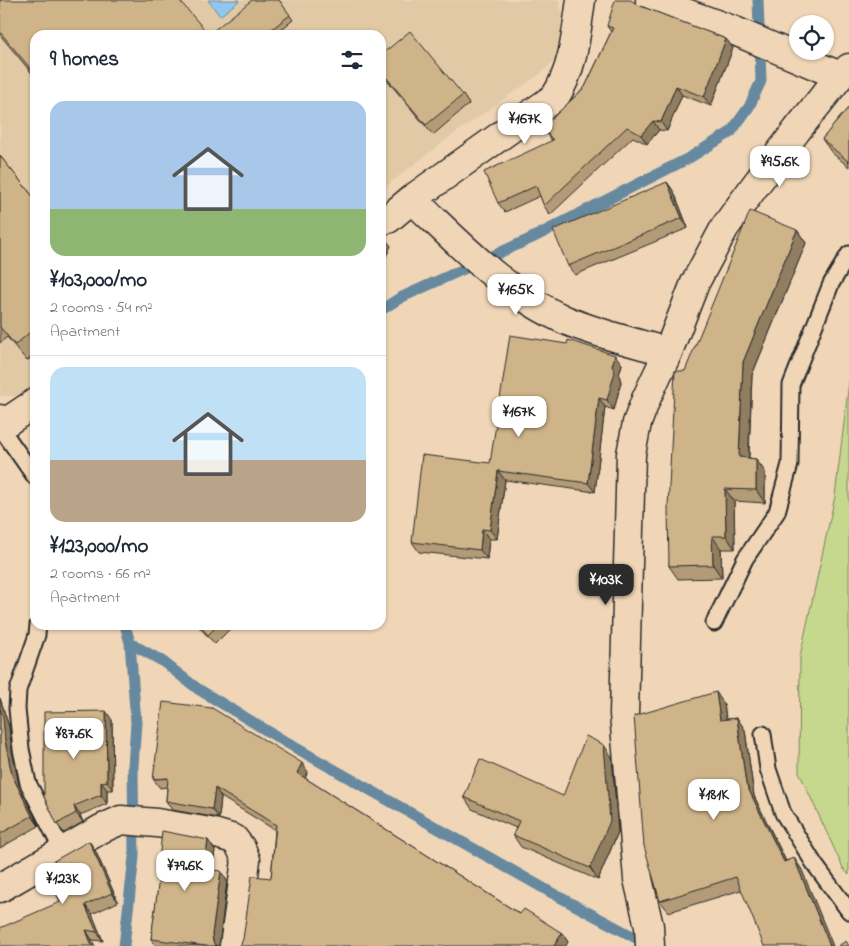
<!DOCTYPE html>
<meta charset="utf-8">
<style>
:root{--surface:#fff;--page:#f6f6f7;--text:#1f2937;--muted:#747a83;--line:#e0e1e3;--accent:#2b2b2b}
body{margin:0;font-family:"Indie Flower",sans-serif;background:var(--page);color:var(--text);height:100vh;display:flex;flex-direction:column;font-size:19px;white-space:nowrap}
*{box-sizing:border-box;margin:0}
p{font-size:16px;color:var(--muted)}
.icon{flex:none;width:28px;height:28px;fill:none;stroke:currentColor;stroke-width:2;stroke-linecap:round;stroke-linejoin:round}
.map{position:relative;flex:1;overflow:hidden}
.panel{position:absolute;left:30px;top:30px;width:356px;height:600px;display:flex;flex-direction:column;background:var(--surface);border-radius:15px;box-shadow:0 1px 4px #0004}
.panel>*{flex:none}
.buttons{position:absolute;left:789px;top:15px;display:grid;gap:10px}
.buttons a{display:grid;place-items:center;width:45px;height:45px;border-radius:50%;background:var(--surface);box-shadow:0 1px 4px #0004;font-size:25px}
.price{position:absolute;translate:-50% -42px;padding:0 11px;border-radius:10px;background:#fff;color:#222;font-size:16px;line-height:32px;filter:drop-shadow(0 1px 2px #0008)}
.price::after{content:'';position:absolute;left:50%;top:30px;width:15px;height:11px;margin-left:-8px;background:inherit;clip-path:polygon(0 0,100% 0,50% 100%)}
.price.selected{background:var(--accent);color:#fff}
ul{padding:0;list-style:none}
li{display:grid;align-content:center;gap:10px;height:265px;padding:0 20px}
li+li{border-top:1px solid var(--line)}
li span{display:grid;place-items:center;height:155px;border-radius:15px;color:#555}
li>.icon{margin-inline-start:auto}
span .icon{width:90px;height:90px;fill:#fffc;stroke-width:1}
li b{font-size:21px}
h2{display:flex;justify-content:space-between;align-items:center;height:60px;padding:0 20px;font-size:21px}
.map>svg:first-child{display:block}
</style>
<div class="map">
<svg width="849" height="946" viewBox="0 0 849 946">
<rect width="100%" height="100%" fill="#f0d6b7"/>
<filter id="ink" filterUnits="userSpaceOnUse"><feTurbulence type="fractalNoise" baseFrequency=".02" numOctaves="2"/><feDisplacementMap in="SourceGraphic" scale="10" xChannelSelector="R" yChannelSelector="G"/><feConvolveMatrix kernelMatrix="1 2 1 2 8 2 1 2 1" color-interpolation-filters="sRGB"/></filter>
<g filter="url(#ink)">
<!-- built -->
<path fill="#e2c9a6" d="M0,0H559L564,21L558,57L540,74L450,137L381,190V35H35V387L17,396H0Z"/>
<!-- green -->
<path fill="#c5d88e" stroke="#78825c" d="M849,382V875L843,868L799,772L800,656L835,496Z"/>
<!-- water -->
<path fill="#8ec8ee" stroke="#6689a0" d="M208,0H240L220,16Z"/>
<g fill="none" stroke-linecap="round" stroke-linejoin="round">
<!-- stream -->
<path stroke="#6689a0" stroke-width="11" d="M381,310L400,298L532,238L689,158L731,132L749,107L761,81L758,0
M130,643L162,661L198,689L289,744L552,893L649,945
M124,946L134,857L133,766L136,723L130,643L125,625"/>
<!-- lane casing -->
<g stroke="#2b2b2b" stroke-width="19">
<path id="lane" d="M0,427L35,477
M714,623L745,559L777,512L790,464L791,385L831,284L849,254
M38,625L37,635L18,690L17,709L21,749L28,783L63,852
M763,734L768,769L783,813L815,865L849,911"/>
</g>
<!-- street casing -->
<g stroke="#2b2b2b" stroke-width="31">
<path id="street" d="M650,0L735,31L840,76
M412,199C459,243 505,293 565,320C598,334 633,342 668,352
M381,220L388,219L412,199L555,97C574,68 576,33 581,0
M0,419L8,421L35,403
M0,888L101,829L121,820L157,823L210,832L234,839L241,848L246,860L234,946
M650,946L649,926L638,879L624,714L631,454L637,423L646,399L668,352L695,283L725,227L754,187L797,130L840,76L849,68"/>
</g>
<!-- lane -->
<use href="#lane" stroke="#f0d6b7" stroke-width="15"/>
<!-- street -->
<use href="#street" stroke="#f0d6b7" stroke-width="28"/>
</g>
<!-- wall -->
<path fill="#b29b76" stroke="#2b2b2b" d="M0,0L204,29L208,35H35V77L0,35Z
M279,0L293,20L274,35H216Z
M635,2L638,5L726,39L733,48L711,106L682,95L667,131L659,130L647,144L633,137L550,215L544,206L540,196L505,212L498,203L552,141L542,128L585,87L611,32L607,26Z
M381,55L463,95L469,104L433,135L381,73Z
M849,107V167L832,153L822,139Z
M0,156L35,199V354L27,361L7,337L0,343Z
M667,182L674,192L688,228L575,275L568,266Z
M797,230L806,243L752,375L749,458L756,459L765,472V503L734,501L735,549H721L722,578L678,579L669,566L685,371Z
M622,364L619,375L621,382L614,410L605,407L595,492L505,480L497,539H489L487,559L419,552L412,542L490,463Z
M197,625H234L215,644Z
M0,698L9,727L12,751L19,785L39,826L0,848Z
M724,704L726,719L737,718L745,730L754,796L786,861L794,858L802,870L741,890L669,912L660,901Z
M112,720L113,790H107V804L80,815L83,822L64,833L57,824Z
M612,757L618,832L598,880L521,847L513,835L516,828L472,809L464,797L563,796Z
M308,772L305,778L520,914L562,933L568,942L271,878L275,830L221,797L219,818L172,810L166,801L167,787L160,788L153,779Z
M89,841L95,850L118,902L92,914L103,941L92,940L60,902Z
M215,850L212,870L227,881L219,946H156L151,939L160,874L158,872Z"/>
<!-- shaded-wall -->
<path fill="#917e60" stroke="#2b2b2b" d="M726,39L733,48L711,106L704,97Z
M676,86L682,95L667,131L661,122Z
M653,121L659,130L647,144L641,135Z
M667,182L674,192L688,228L682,218Z
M797,230L806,243L752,375L748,470L739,457L743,362Z
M384,237L391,246L381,267V243Z
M615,355L622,364L619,375L621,382L614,410L607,400L612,366Z
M599,398L605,407L595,492L588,483Z
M756,459L765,472V503L756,490Z
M498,471L505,480L497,539L490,530Z
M725,489L734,501L735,549L726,536Z
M482,529L489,539L487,559L480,550Z
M712,536L721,549L722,578L713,565Z
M716,692L724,704L728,732L720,720Z
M0,698L9,727L12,751L19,785L39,826L32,816L12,775L5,741L0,709Z
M106,711L112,720L113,790L107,781Z
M737,718L745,730L754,796L792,874L784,862L746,784Z
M604,745L612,757L618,832L598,880L590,868Z
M302,763L308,772L303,782L297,773Z
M101,782L107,790V804L101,795Z
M215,788L221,797L219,818L212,809Z
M74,806L80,815L83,822L76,813Z
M208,840L215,850L211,879L204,869Z
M89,841L95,850L118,902L112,893Z
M794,858L802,870L833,946H830Z
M221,871L227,881L219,946H216L213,942L212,934Z
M85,905L92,914L103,941L97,932Z
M86,930L92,940L95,946H92Z
M562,933L568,942L566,946H554Z"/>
<!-- building -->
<path fill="#cfb489" stroke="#2b2b2b" d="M0,0H179L204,29L197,35H35V74L0,32Z
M252,0H279L290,15L264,35H216L213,31Z
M615,0H631L638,5L726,39L704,97L676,86L661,122L653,121L641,135L627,127L544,206L536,186L498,203L484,172L553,140L542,128L585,87L613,28L607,26Z
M410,31L463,95L426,125L381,71V55Z
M849,107V162L822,139Z
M0,156L35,199V328L15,345L0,327Z
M667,182L682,218L568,266L553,230Z
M750,211L797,230L743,362L739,457L756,459V490L725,489L726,536H712L713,565L669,566L668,506L675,371H685Z
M381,235L384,237L381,243Z
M510,335L567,344L568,340L615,355L612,366L615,372L607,400L599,398L588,483L498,471L490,530L482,529L480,550L412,542L422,455L490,463Z
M199,625H218L208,635Z
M716,692L720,720L737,718L746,784L784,862L794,858L830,946H764L736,877L660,901L644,846L634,716Z
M163,702L212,708L302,763L297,773L520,914L524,909L562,933L554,946H240L243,939L252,876L271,878L276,825L215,788L212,809L166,801L168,778L153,779Z
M0,709L3,717L5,741L12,775L32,816L0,834Z
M106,711L107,781L101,782V795L74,806L76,813L57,824L44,797V712Z
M586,736L604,745L610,821L590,868L513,835L519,821L464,797L480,759L563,796Z
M162,831L208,840L204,869L221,871L212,934L213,942L216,946H206L151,939L160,871L158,872Z
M89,841L112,893L85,905L97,932L86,930L92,946H0V928L60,902L45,866Z
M846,941L849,946H838Z"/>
</g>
</svg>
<div class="buttons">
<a><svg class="icon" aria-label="locate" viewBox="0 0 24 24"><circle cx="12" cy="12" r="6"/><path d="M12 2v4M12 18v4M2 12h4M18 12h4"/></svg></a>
</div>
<b class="price" style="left:525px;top:145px">¥167K</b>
<b class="price" style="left:780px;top:188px">¥95.6K</b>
<b class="price" style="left:516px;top:316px">¥165K</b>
<b class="price" style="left:519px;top:438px">¥167K</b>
<b class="price selected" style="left:606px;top:606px">¥103K</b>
<b class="price" style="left:74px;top:760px">¥87.6K</b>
<b class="price" style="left:714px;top:821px">¥181K</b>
<b class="price" style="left:185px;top:892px">¥79.6K</b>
<b class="price" style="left:63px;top:905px">¥123K</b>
<section class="panel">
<h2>9 homes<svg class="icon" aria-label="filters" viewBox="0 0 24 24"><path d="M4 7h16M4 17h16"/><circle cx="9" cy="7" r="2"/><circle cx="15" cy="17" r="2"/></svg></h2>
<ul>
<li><span style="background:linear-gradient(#a9c7e8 70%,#8fb573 0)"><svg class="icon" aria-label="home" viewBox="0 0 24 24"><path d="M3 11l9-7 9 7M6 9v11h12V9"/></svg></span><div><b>¥103,000/mo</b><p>2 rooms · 54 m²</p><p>Apartment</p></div></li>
<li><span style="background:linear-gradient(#bfe0f5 60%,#b9a48a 0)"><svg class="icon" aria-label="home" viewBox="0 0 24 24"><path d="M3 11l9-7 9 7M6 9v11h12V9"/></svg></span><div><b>¥123,000/mo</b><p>2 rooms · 66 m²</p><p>Apartment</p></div></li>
</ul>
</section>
</div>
